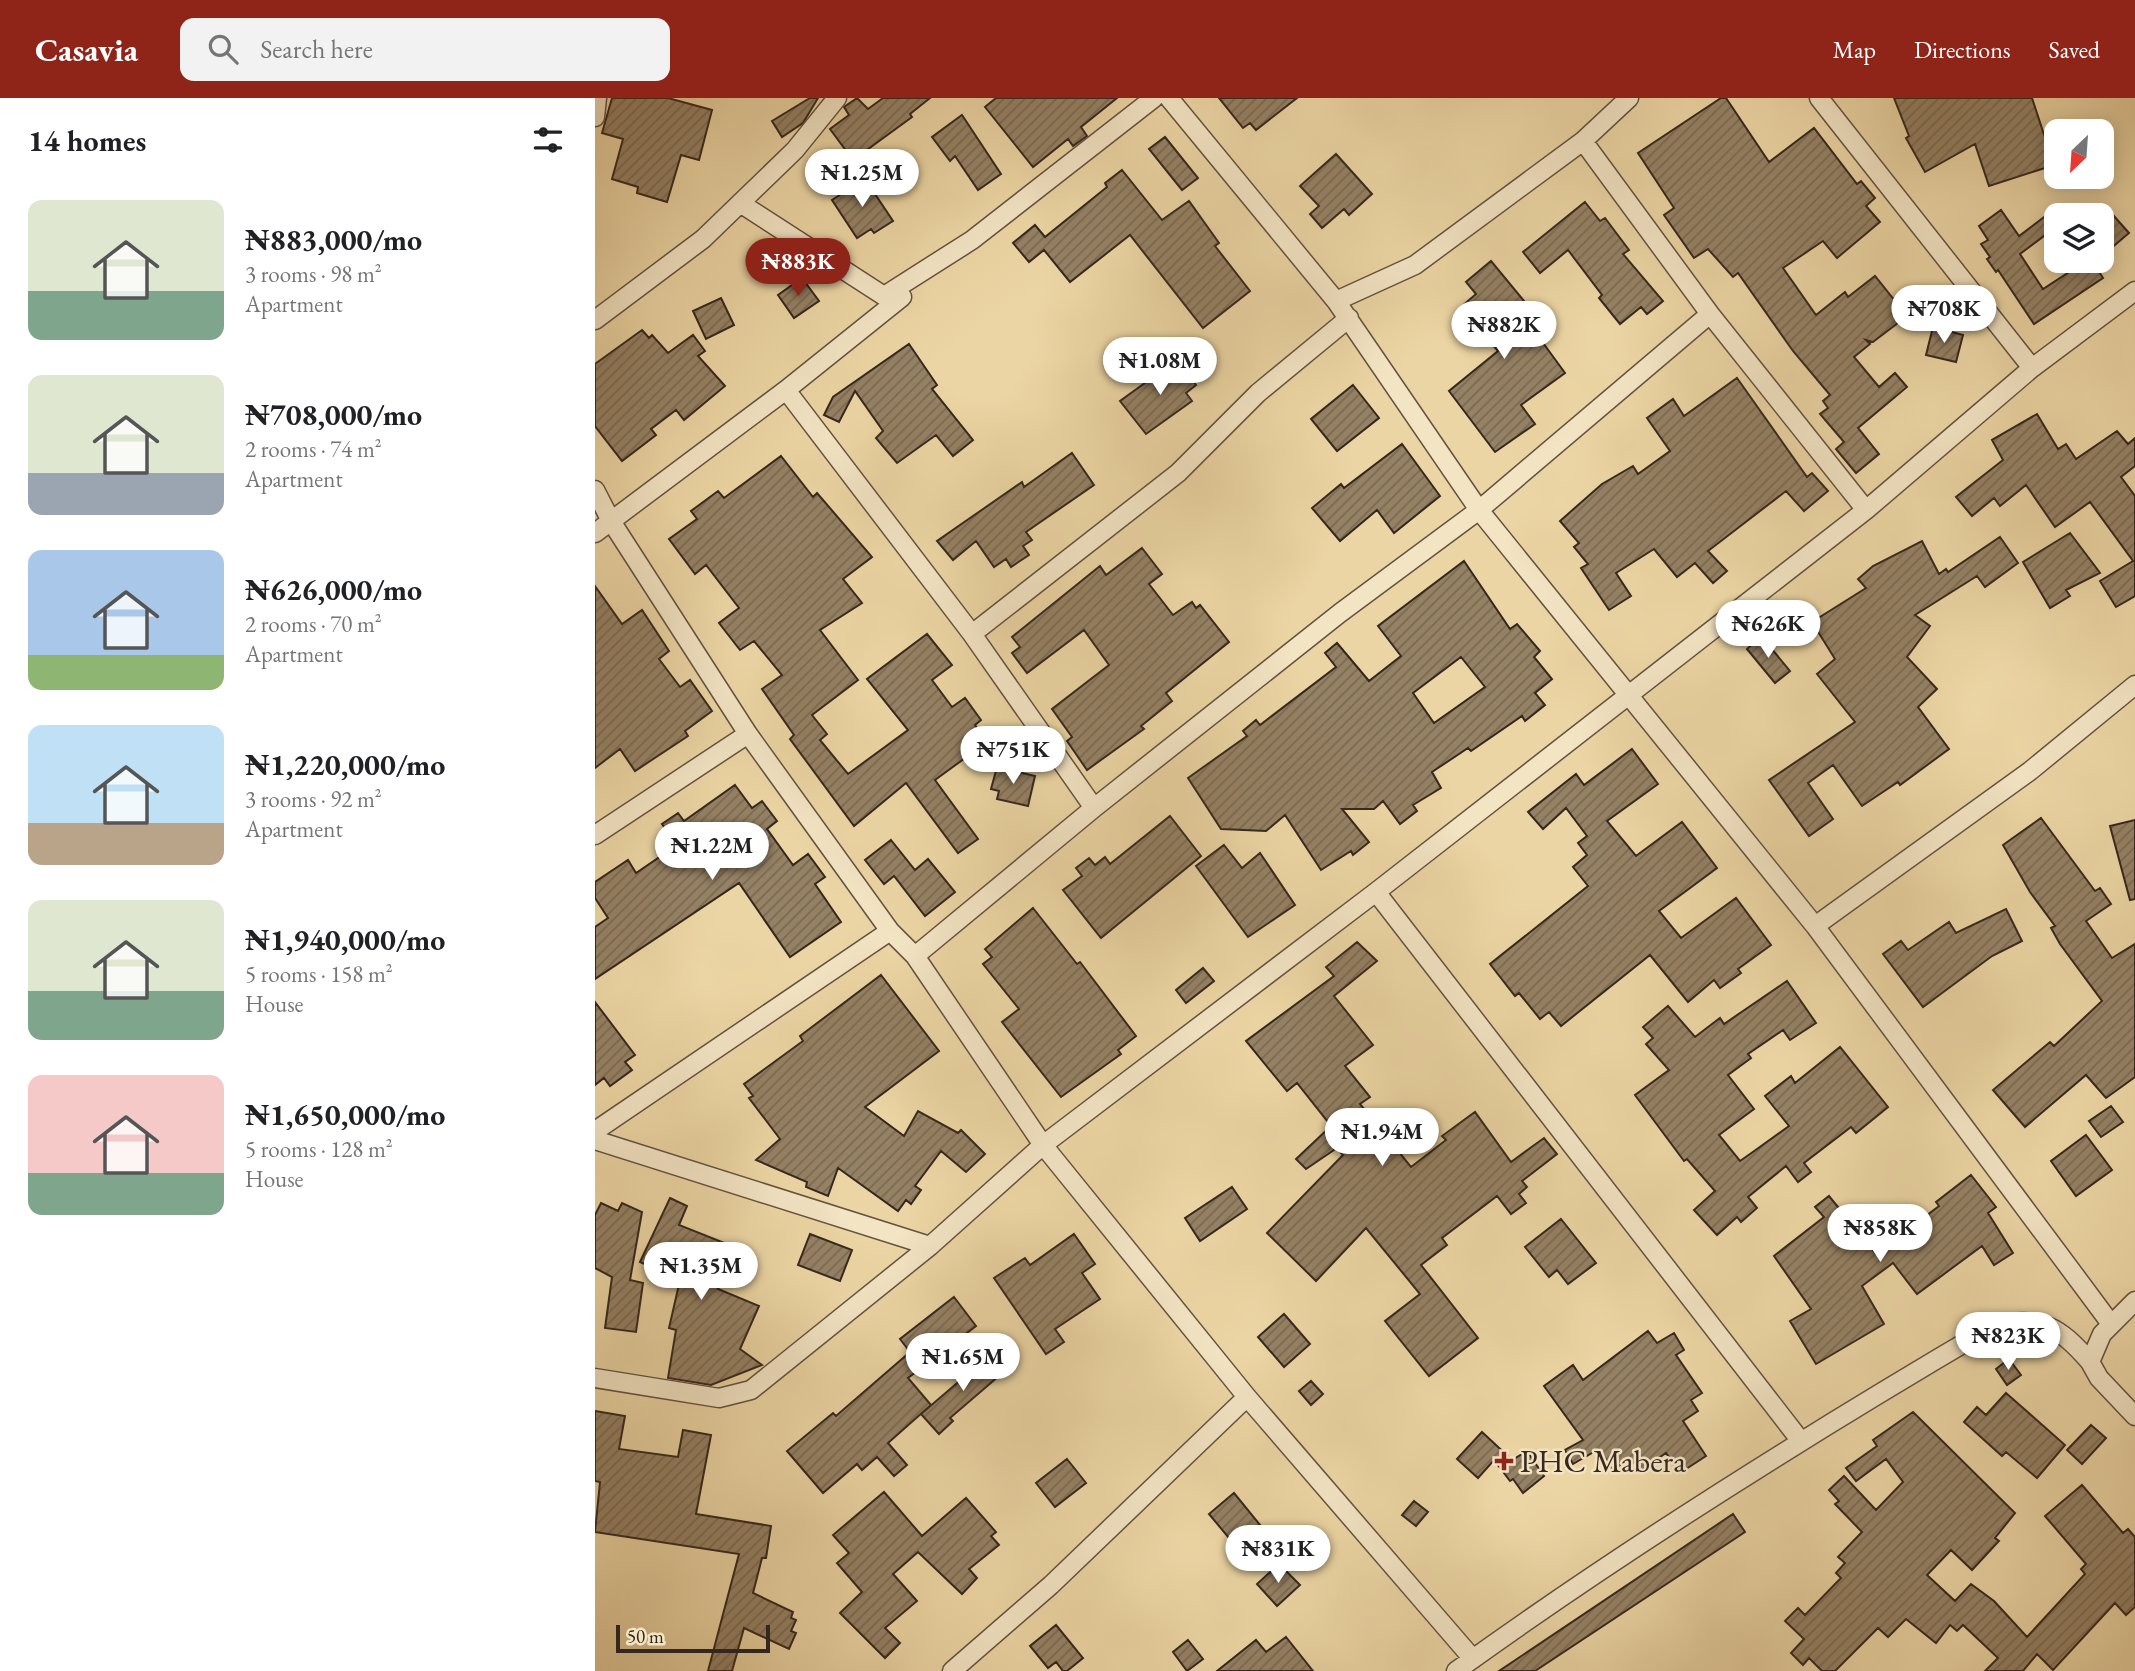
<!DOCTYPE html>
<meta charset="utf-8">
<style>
:root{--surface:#fff;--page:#f2f2f2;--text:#202124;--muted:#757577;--accent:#8f2418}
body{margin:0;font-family:"EB Garamond",serif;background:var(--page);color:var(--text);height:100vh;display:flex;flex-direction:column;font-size:26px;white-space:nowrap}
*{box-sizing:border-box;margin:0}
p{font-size:23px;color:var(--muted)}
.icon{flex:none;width:38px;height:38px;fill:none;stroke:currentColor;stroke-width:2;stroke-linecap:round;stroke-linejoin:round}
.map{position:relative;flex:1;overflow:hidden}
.panel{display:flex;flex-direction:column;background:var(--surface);width:595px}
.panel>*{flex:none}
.needle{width:46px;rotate:205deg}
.fabs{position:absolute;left:1449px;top:21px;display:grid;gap:14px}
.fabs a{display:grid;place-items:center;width:70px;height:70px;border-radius:14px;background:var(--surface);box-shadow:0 4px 18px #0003;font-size:35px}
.scale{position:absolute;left:21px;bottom:18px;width:154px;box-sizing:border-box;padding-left:7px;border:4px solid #36271e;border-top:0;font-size:19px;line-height:24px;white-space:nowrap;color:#36271e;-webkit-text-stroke:5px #f3e4c4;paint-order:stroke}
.price{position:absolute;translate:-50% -60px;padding:0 16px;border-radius:24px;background:#fff;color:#222;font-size:23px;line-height:46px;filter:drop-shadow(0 2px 4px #0008)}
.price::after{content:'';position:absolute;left:50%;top:42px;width:21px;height:16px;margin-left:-10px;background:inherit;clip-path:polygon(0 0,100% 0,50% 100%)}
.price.current{background:var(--accent);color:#fff}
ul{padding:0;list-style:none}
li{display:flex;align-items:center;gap:21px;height:175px;padding:0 28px}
li span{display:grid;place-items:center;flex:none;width:196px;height:140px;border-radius:14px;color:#555}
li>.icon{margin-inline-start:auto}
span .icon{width:84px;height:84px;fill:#fffc;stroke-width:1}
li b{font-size:30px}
h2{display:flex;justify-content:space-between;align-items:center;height:84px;padding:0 28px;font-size:30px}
header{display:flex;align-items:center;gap:42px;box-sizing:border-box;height:98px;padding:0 35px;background:var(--accent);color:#fff}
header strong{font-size:33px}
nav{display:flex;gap:38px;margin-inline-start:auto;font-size:24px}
.search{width:490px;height:63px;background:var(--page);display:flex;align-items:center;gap:18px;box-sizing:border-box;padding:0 24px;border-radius:14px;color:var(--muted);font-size:26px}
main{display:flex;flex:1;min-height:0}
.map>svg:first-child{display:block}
</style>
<header>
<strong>Casavia</strong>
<div class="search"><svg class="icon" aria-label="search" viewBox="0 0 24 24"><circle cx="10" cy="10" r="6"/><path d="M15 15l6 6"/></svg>Search here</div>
<nav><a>Map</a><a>Directions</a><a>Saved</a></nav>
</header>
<main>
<section class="panel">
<h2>14 homes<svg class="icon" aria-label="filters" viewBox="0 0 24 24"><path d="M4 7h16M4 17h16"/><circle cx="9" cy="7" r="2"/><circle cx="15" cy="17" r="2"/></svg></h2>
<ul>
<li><span style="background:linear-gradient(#dfe7d0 65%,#7fa58c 0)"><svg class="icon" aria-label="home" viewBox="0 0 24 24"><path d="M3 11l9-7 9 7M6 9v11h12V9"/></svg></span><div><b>₦883,000/mo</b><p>3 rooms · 98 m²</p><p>Apartment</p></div></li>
<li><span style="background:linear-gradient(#dfe7d0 70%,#9aa5b1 0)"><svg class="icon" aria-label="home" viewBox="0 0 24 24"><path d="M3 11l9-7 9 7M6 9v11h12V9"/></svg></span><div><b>₦708,000/mo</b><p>2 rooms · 74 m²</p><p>Apartment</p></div></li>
<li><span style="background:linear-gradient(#a9c7e8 75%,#8fb573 0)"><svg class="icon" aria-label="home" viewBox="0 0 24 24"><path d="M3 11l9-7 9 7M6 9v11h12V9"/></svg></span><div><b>₦626,000/mo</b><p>2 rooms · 70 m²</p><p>Apartment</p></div></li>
<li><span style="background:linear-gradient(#bfe0f5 70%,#b9a48a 0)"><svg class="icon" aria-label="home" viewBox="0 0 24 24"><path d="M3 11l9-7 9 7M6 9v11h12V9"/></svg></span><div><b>₦1,220,000/mo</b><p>3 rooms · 92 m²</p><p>Apartment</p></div></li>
<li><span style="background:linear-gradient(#dfe7d0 65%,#7fa58c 0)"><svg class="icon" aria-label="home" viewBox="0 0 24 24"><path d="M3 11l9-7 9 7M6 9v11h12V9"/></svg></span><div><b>₦1,940,000/mo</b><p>5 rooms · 158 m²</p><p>House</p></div></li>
<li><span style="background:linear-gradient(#f6c9c9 70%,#7fa58c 0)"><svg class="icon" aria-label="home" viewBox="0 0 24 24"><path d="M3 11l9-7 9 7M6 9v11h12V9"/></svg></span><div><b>₦1,650,000/mo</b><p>5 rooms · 128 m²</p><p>House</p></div></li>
</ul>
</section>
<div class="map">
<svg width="1540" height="1573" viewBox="0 0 1540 1573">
<defs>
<pattern id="building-hatch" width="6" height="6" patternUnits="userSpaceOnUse" patternTransform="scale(1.75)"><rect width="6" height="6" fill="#958164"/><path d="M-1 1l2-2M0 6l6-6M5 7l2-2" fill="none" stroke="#7a6a52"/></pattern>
</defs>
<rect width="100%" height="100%" fill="#ecd5a4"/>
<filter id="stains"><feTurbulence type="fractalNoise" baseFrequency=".00286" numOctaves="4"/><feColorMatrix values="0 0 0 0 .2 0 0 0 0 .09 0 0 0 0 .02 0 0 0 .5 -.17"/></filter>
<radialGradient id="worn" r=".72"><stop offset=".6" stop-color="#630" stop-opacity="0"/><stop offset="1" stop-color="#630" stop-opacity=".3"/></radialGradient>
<!-- building -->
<path fill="url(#building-hatch)" stroke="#36271e" stroke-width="2" fill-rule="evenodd" d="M17,0H73L117,12L104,62L86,57L72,104L42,95L43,89L17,81L28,41L7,35Z
M215,0H223L208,25L187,39L177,23Z
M262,0L273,11L288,0H335L315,16L317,19L258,62L235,31L254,17L249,9Z
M401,0H522L486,29L492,38L478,48L473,41L438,69L390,9Z
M624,0H702L661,32L655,25L648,30Z
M1126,0H1131L1174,64L1219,30L1262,86L1266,83L1280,100L1271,108L1285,124L1242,160L1228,143L1188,170L1221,217L1250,194L1253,199L1280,178L1312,218L1278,244L1271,242L1275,246L1259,259L1284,289L1300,275L1312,289L1263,330L1284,356L1261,375L1241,351L1249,344L1225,316L1233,310L1228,303L1235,297L1198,253L1143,175L1138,179L1113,151L1099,160L1069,117L1079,110L1043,55Z
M1299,0H1437L1459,67L1394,88L1380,46L1330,74L1311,40L1314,38Z
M367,17L406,76L383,92L360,58L355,63L337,39Z
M570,39L603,80L587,92L554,51Z
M741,56L777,96L754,117L749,111L727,130L715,116L724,108L705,88Z
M527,72L567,122L594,103L624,145L620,148L655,193L608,230L535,137L475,184L449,152L434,164L418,145L440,127L450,139L512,89L510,85Z
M270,81L298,123L279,135L276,131L262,140L237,102Z
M990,104L1005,123L1010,120L1034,152L1028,156L1068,203L1052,216L1046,209L1025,226L1004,200L1007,197L973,152L945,175L928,154Z
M1461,110V129L1425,156L1448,191L1491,163H1497L1508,180L1439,226L1403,172L1401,174L1392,161L1395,159L1386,146L1393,142L1384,128L1406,112L1424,138Z
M1518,117L1534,135L1507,158V126Z
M896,163L943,220L935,227L970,275L926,307L940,326L900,354L854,293L903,253L866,209L881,196L871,184Z
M207,180L224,203L199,220L183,197Z
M126,200L139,227L111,241L98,213Z
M1338,229L1368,237L1361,264L1331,257Z
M47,232L54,240L57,237L73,255L98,237L110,253L103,258L130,288L89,322L81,312L56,331L61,337L27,363L0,328V266Z
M314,246L342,287L337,291L378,342L358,358L341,337L302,365L281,340L288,333L260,293L244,324L229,317L238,299Z
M582,262L601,287L591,295L597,303L551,336L525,303Z
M1142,280L1212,379L1217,375L1233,393L1209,413L1191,393L1113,453L1132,473L1118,485L1100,465L1082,479L1059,451L1021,475L1036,498L1014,512L986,470L993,466L979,449L984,445L965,423L1007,386L1038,368L1043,376L1075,353L1052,320L1078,301L1089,318Z
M758,287L784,320L742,353L716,321Z
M1442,316L1463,351L1471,346L1481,361L1522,333L1533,346L1540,340V368L1526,379L1540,398V498L1521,509L1505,483L1538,463L1495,404L1460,429L1431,387L1405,408L1399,400L1377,418L1361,399L1408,362L1397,342Z
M807,346L845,398L799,435L782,412L745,443L717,410L746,386L749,390Z
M477,355L499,387L431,434L437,442L428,448L434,457L416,469L411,461L399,469L381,443L358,462L342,443L427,384L429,389Z
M186,358L218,399L222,395L277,459L248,481L267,505L225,532L263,582L217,617L232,636L225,642L253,676L313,632L272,581L332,536L357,567L337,582L357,609L370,600L386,622L380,627L392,644L340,682L383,741L363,755L311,685L259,728L195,641L199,637L167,591L187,577L159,543L145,552L124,525L144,510L111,467L100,476L74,441L102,421L96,413L123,393L129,400Z
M1475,435L1505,475L1471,492L1475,498L1455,510L1428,464Z
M1405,439L1423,465L1390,489L1382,478L1320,517L1335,528L1312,559L1342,591L1323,609L1354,651L1305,687L1303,684L1267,708L1238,667L1213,685L1238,721L1214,738L1174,682L1260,624L1222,576L1240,561L1217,524L1271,490L1263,481L1278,468L1327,443L1344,476L1351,471L1353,474Z
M547,450L567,476L554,486L578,517L597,504L601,510L605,507L634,544L571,595L577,603L546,628L549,631L492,672L472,643L477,639L457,611L514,567L489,532L432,575L417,555L425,549L417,539L505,468L511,477Z
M869,463L915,531L922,526L945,553L939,559L957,581L940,595L950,607L930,623L927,618L876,653L873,650L837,674L846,690L818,707L822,713L805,726L788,703L779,711H747L774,744L758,757L756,753L726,772L690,717L671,733L626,731L593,680L652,638L648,633L661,622L665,627L741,569L730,555L742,545L774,583L806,558L783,528ZM866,559L890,589L839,625L818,595Z
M0,488L27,526L47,512L74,553L64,561L85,589L95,582L117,613L90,633L93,638L40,673L25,651L0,670Z
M1166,538L1195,573L1180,585L1152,551Z
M1037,651L1063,686L1012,723L1041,758L1087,724L1122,770L1064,813L1086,840L1141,800L1176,847L1143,871L1146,875L1125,890L1119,882L1093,904L1055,857L966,928L954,914L945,921L924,895L920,898L895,866L993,788L978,769L992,757L983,745L992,738L971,710L948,731L933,714L981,676L989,687Z
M402,669L440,678L433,708L402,701L404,693L396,691Z
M140,687L157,710L167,703L182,723L172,731L198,767L213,756L230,779L220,786L246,824L195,859L144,785L0,881V829L13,820L0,800V784L33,762L41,775L82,747L67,726L83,715L89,723Z
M575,718L606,758L506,840L468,792L487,778L481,770L494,760L500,767L510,759L515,766Z
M1446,720L1500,793L1505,790L1516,806L1491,823L1517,860L1540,846V979L1511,1000L1491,977L1430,1029L1398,992L1455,944L1459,948L1507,903L1465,846L1456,830L1460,828L1435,794L1408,747Z
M1540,722V801L1535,802L1515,728Z
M296,742L320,772L333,761L360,794L330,818L299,778L289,786L270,762Z
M629,747L647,770L665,755L700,807L653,839L601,768Z
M438,810L482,866L485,864L541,938L523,952L526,956L466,999L407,924L424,911L388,866L397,859L390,851Z
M1411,811L1427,843L1397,858L1328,909L1288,856L1306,843L1313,852L1354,824L1361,835Z
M762,844L782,863L739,898L778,947L750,968L775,999L765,1006L816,1069L851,1042L847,1038L880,1014L916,1064L949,1040L962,1056L927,1083L932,1089L924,1096L931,1105L916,1116L902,1098L847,1140L852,1147L826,1167L883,1240L834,1278L790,1223L825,1196L771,1130L721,1183L672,1135L748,1057L742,1050L711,1071L701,1061L736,1028L702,985L692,993L651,943L739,878L731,869Z
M608,870L619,883L591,905L581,892Z
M286,877L344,953L270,1009L309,1038L323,1013L363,1035L366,1032L390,1056L371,1074L346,1053L320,1088L326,1092L316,1106L311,1102L303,1113L243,1070L233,1098L211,1089L212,1084L161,1062L185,1041L154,1000L158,998L149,986L208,943L205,938Z
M1192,883L1221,925L1195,942L1188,932L1153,956L1156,960L1133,977L1159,1011L1124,1037L1145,1063L1155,1056L1194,1028L1170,998L1196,978L1200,985L1245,949L1293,1009L1261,1035L1256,1029L1209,1065L1216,1074L1203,1084L1191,1068L1153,1099L1162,1110L1146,1124L1142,1119L1122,1137L1099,1112L1120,1093L1092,1061L1089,1063L1040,997L1074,972L1051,946L1058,940L1048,929L1073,908L1100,939L1125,920L1129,926Z
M0,904L40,957L30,964L37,972L15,988L9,980L0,987Z
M1516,1008L1528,1024L1506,1039L1494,1023Z
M1491,1037L1517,1072L1481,1098L1456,1063Z
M1376,1077L1401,1109L1393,1115L1418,1155L1399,1167L1387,1148L1322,1196L1298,1165L1267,1188L1289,1226L1221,1266L1195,1223L1216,1211L1179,1158L1229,1119L1220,1109L1234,1098L1281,1156L1344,1108L1341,1104Z
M637,1089L652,1111L605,1143L590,1120Z
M75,1100L92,1108L84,1127L142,1150L123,1191L164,1208L145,1251L167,1267L116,1287L73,1280L81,1232L74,1230L85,1182L45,1164Z
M6,1105L23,1113L27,1105L47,1114L35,1182L48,1185L41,1234L10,1230L17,1179L0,1170V1117Z
M966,1121L1001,1165L973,1186L962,1172L954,1179L930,1149Z
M215,1136L257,1152L245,1183L203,1167Z
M479,1136L500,1166L487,1175L505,1201L460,1231L469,1244L451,1256L399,1180L430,1160L435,1167Z
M359,1199L381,1228L313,1280L336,1307L293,1345L312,1367L299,1378L282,1359L267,1372L262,1366L228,1395L192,1353L238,1315L241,1318L315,1254L305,1241Z
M689,1216L715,1246L689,1269L663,1239Z
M1053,1233L1062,1245L1079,1235L1089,1252L1081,1257L1107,1295L1096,1302L1103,1313L1088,1323L1111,1358L1085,1375L1071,1355L1045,1373L1035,1360L1018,1372L1004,1351L978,1366L970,1352L988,1342L949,1288L978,1267L988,1282Z
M396,1256L411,1272L355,1320L358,1323L344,1336L326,1316Z
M1414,1261L1426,1277L1412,1287L1401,1271Z
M716,1283L728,1296L716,1307L704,1293Z
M1411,1295L1470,1347L1442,1380L1411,1354L1407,1358L1369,1324L1382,1309L1391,1317Z
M0,1313L30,1318L24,1351L83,1359L88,1332L116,1337L101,1416L176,1428L171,1460H167L158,1495L198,1514L196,1520L201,1522L196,1533L201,1535L194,1551L149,1530L137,1573H113L144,1456L0,1434L5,1384L0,1383Z
M1318,1314L1420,1415L1400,1440L1404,1443L1377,1472L1356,1452L1332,1477L1360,1503L1376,1486L1399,1503L1432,1539L1490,1476L1486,1471L1491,1466L1450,1418L1487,1387L1528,1435L1533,1431L1540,1439V1509L1531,1517L1520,1505L1458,1572L1442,1556L1428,1573H1390L1403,1560L1368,1527L1362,1533L1355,1527L1341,1545L1311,1521L1293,1539L1283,1530L1240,1573H1227L1214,1560L1208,1567L1196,1555L1209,1541L1190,1523L1203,1510L1210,1517L1246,1480L1241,1475L1250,1465L1243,1459L1267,1434L1240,1406L1244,1403L1234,1392L1249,1378L1281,1412L1308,1384L1291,1361L1261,1383L1251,1370L1282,1348L1278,1342Z
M1496,1327L1511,1340L1487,1366L1472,1352Z
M887,1334L917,1362L932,1353L949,1378L928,1395L918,1381L915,1383L899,1362L883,1380L862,1361Z
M472,1361L491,1385L460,1409L441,1385Z
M289,1394L327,1438L371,1400L401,1434L396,1438L404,1447L374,1471L382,1480L367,1496L323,1454L298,1476L322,1503L290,1530L305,1545L290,1560L245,1515L267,1494L242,1465L254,1455L238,1437Z
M639,1395L674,1438L649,1458L614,1416Z
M819,1403L833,1414L821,1428L807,1417Z
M1138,1416L1150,1434L940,1573H904Z
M684,1466L705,1487L682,1508L662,1486Z
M461,1527L488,1560L472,1573H468L461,1564L453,1570L435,1548Z
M691,1539L718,1573H622L661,1542L671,1554Z
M593,1542L608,1561L592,1573L578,1554Z"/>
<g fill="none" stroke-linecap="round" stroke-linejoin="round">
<!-- street casing -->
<g stroke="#645240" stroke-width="21">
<path id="street" d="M574,0L741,203L884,412L1220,828L1516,1226
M1224,0L1437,270
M0,19L2,0
M988,43L1115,216L1271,412
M145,105L289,198
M741,203L820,167L988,43L1034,0
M0,222L108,141L200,52L242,0
M191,292L377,536L499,710
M0,392L16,423L153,636L295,833L320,858L448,1047L652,1299L878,1561
M0,435L191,292L307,199L289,198L377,142L559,0
M377,536L583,375L663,295L754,220
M0,737L153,636
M781,794L1205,1342
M1220,828L1435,673L1540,587
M320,858L499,710L745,515L884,412L1115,216
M0,1033L295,833
M0,1042L335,1148
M1540,1203L1507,1236L1495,1264L1504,1280L1540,1318
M0,1280L124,1300L156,1292L335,1148L448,1047L781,794L1271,412L1437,270L1540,193
M357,1573L456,1487L652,1299
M861,1573C1034,1448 1214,1336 1398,1228C1446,1217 1464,1228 1495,1264"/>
</g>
<!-- street -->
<use href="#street" stroke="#f3e4c4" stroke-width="18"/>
</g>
<!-- markers -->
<path fill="#8f2418" stroke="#f3e4c4" stroke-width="2.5" d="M905.5 1352.5h7v7h7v7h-7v7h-7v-7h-7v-7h7z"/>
<g text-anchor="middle" stroke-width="5" stroke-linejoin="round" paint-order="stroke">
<!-- poi labels -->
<g font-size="32" fill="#36271e" stroke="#f3e4c4" text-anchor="start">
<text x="925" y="1374">PHC Mabera</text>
</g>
</g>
<rect width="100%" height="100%" filter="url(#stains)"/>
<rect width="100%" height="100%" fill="url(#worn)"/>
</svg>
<div class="fabs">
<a><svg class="needle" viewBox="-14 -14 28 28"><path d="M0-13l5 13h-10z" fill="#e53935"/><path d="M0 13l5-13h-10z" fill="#757577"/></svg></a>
<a><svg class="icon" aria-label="layers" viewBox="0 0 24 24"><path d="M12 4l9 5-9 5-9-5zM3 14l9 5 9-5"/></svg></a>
</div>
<div class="scale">50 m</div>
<b class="price" style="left:267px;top:111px">₦1.25M</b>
<b class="price current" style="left:203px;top:200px">₦883K</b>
<b class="price" style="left:1349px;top:247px">₦708K</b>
<b class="price" style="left:909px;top:263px">₦882K</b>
<b class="price" style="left:565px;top:299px">₦1.08M</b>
<b class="price" style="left:1173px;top:562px">₦626K</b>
<b class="price" style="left:418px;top:688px">₦751K</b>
<b class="price" style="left:117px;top:784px">₦1.22M</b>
<b class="price" style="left:787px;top:1070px">₦1.94M</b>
<b class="price" style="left:1285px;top:1166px">₦858K</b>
<b class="price" style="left:106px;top:1204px">₦1.35M</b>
<b class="price" style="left:1413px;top:1274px">₦823K</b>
<b class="price" style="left:368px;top:1295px">₦1.65M</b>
<b class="price" style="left:683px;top:1487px">₦831K</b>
</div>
</main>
